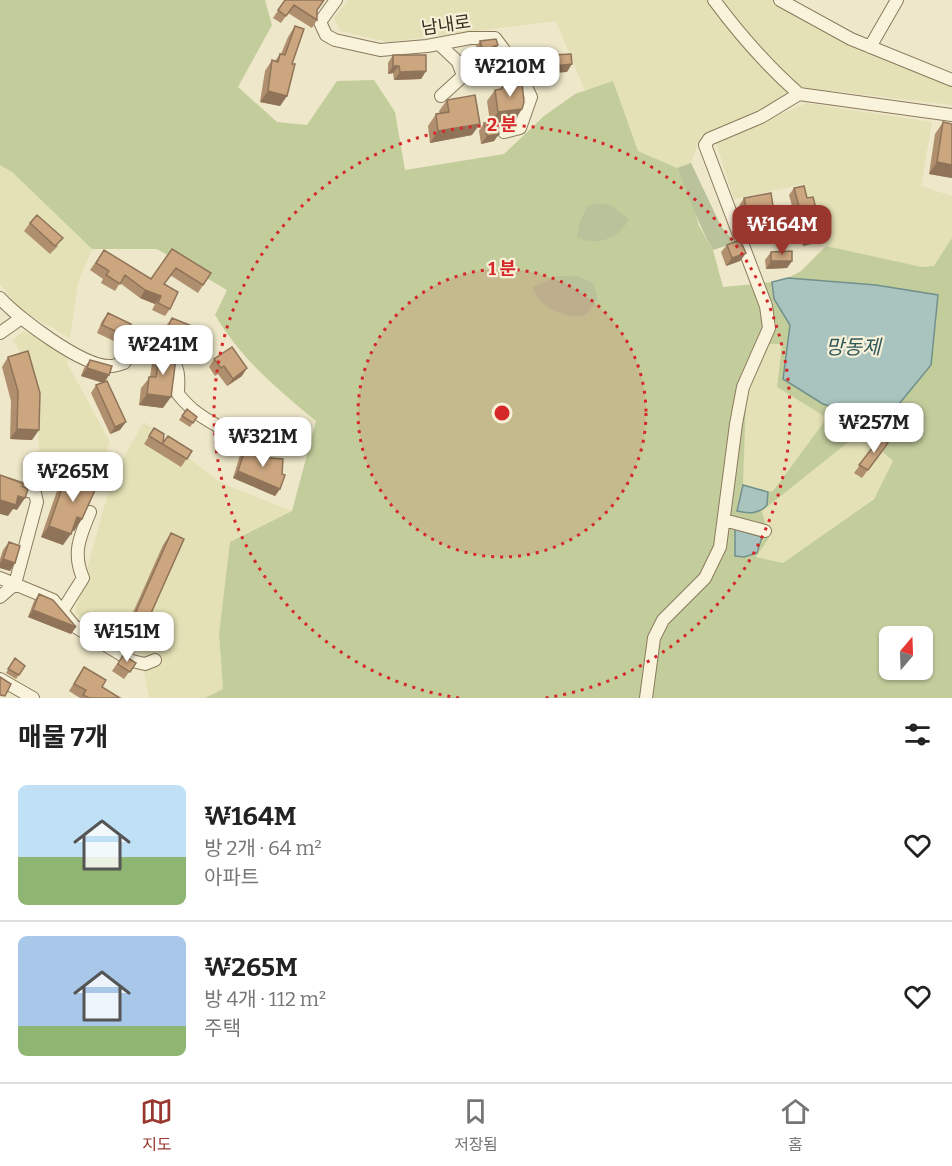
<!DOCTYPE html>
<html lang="ko">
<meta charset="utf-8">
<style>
:root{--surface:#fff;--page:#f2f2f2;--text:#222;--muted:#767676;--line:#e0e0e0;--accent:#99372e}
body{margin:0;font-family:Bitter,"Noto Sans KR",serif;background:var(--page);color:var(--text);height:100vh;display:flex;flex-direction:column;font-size:22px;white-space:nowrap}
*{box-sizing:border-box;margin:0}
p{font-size:20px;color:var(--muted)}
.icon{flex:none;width:33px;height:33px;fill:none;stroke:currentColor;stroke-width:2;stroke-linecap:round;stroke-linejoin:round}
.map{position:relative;height:698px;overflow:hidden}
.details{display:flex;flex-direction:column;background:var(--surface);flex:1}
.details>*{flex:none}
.needle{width:39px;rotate:19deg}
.tools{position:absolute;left:879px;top:626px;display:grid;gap:12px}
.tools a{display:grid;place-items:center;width:54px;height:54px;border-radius:9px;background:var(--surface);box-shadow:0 2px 4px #0004;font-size:30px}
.price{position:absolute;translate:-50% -51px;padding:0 14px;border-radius:12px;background:#fff;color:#222;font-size:20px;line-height:39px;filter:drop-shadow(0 2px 3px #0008)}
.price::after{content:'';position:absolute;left:50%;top:36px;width:18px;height:14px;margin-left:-9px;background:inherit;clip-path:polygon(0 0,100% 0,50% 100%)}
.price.active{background:var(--accent);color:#fff}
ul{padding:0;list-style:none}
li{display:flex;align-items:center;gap:18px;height:150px;padding:0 18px}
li+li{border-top:2px solid var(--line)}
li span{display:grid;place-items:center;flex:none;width:168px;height:120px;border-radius:9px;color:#555}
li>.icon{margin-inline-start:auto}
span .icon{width:72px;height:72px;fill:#fffc;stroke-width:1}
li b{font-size:26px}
h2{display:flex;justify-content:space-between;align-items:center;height:72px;padding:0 18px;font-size:26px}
.tab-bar{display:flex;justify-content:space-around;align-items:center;height:84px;border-top:2px solid var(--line);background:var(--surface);font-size:16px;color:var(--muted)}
.tab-bar a{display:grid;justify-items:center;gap:3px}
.tab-bar .active{color:var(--accent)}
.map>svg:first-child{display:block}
</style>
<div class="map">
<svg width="952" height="698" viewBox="0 0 952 698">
<rect width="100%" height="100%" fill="#eee7c9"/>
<!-- farmland -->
<path fill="#e4e1b6" d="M348,0H774L952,85V105L835,91L787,93L761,110L701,135L691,163L677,168L638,151L613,82L585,91L556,21L388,42L340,31L334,18Z
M806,103L932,122L921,186L952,196V238L935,266L922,267L826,246L803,184L734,199L716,143Z
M0,165L12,172L92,249L78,283L70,338L20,309L0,284Z
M24,331L68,355L67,363L110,442L96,474L39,488L38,383L13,340Z
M766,344H782L777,387L827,418L773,491L768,492L743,485L746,400Z
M144,422L219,482L292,511L230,542L219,634L223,689L205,698H149L140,650L75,613L112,478Z
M861,432L894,461L874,498L783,563L756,557L769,538L762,511Z"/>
<!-- green -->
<path fill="#c3cd9c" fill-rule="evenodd" d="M0,0H265L272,25L238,87L277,122L307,125L337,81L374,80L395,112L405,170L504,154L544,116L575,94L613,81L638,151L677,168L694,207L699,226L713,250L723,287L755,284L763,326L746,400L743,485L767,492L773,491L827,418L777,387L782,344H766L776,324L763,283L772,282L774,299L790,325L783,379L899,404L931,365L876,285L788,278L801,271L826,246L922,267L934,266L952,238V698H205L223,689L219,634L230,542L292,511L316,421C275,387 243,361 215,315L227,290L157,249H92L12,172L0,165ZM861,432L893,461L874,499L783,563L756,557L769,538L762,511ZM890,636H922V669H890Z"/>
<!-- cemetery -->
<path fill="#bac29b" d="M691,163L721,226L735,243L713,250C698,224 689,196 677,168Z
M597,203L610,205L629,219C619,239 597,247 577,237L580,222L587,206Z
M557,276H578L593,283L598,299L586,315C566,320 538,307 533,287Z"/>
<!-- water -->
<path fill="#a9c3be" stroke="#70918c" stroke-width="1.5" d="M788,278L876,285L938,295L931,365L899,404L848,412L823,404L783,379L790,325L774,299L772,282Z
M743,485L768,492L767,505C759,514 749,514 737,511Z
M735,529L762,537L757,553L744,557L735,556Z"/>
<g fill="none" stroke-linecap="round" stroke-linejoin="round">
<!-- minor casing -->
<g stroke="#8b7a5d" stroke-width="14">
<path id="minor" d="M336,0L320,22L326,35L335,40L380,50L427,46L470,38H495L516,66L531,97L520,128L504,132
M780,0L851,39L952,80
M439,44L458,62L463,76L441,96
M870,47L897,0
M799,94L952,115
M0,298C18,318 83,367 110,366C115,366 120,364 124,363L133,350L158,349C179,364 179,368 178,394C194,414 206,419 228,432C237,437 246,447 254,454
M0,333L20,319
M0,482L35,493L37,502L15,584L0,597
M724,520L765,531
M0,578L53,600L74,626L132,661L145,664L155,660
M61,613L83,578C72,553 80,536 90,512
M0,679L33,698
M646,698L654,638L663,620L705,578L720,547L736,424L743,387L769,328L766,306L705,145L709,139L761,117L799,94C766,65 740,35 714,0"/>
</g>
<!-- minor -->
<use href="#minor" stroke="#f9f3dc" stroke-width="12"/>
</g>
<!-- wall -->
<path fill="#af8f6d" d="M285,0L317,10V20L312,28L288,13L281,23L273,18Z
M295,26L292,64L287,96L280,106L260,102L265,71L272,60L275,61L280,54H281L288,37Z
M480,41L493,53L478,59L474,49Z
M393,55L426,71L421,79L394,80L393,73L388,74V63Z
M553,55L567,72L549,73L548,63Z
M495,90L522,109L514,121L497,123L499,134L494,141L481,144L479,131L484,123L490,122L487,101Z
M447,100L472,135L430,143L428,126L436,114H440L439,111Z
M943,122L952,178L929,174L935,134Z
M794,188L807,198L823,235L818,242L803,246L789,195Z
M744,198L773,206L768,213L742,219L739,206Z
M776,211L791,228L785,236L778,239L771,218Z
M30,223L58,246L50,254L24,231Z
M727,245L746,253L740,261L726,266L721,252Z
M172,249L211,273L198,293L170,275L164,284L170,309L165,316L152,310L155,304L140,298L120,283L115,291L101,283L103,279L90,270L104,250L151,279Z
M771,252L792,261L787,268L766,269L765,260Z
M108,313L126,336L120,344L97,333L102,321Z
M172,318L194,340L189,348L162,337L166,326Z
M160,352L163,408L139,405L141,388L150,377L152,363Z
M8,357L32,440L10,439L11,401L2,367Z
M214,359L242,376L227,386L218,374L215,376L209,367Z
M90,360L109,375L104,382L120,430L110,434L91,393L96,385L103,383L81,376L84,368Z
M187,409L197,417L190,427L179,420Z
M154,428L163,443L192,451L181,467L144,444Z
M880,438L888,443L862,478L854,473Z
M246,447L258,457L280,489L275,496L233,478L240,455Z
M91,476L82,519L74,531L72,530L63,545L41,537L58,488L66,477L86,483Z
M171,533L148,620L140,631L127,626L163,545Z
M9,542L15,563L10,571L0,568V559L3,550Z
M39,594L76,627L71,634L28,617L34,601Z
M123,655L136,663L124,679L112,671Z
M15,658L25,666L16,679L6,673Z
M84,667L102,687L120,698H80L69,691Z"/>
<!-- shaded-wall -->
<path fill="#8f7459" d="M498,45L493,53L478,59L483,51Z
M572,64L567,72L549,73L554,66Z
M393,66H399L393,73L388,74Z
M426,71L421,79L394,80L400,72Z
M268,91L287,96L280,106L260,102Z
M522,109L514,121L490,123L498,112Z
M480,124L472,135L430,143L438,131Z
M499,134L494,141L481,144L487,136Z
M937,162L952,165V178L929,174Z
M773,206L768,213L742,219L747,211Z
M791,228L785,236L778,239L783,231Z
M823,235L818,242L803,246L808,239Z
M746,253L740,261L726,266L732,258Z
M771,261H792L787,268L766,269Z
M145,290L161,296L155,304L140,298Z
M167,329L194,340L189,348L162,337Z
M87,368L109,375L104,383L81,376Z
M247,368L242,376L227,386L233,379Z
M147,394L171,397L163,408L139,405Z
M126,422L120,430L110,434L115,427Z
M17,429L39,430L32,440L10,439Z
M238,471L280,489L275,496L233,478Z
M18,496L25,498L17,510L13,509L8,516L0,514V500Z
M77,517L82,519L74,531L69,529Z
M49,526L71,534L63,545L41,537Z
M3,559L15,563L10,571L0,568V563Z
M33,610L76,627L71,634L28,617Z"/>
<!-- building -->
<path fill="#cca67f" stroke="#8f7459" stroke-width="1.5" d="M285,0H324L317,10V20L294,5L286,16L278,10Z
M295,26L304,29L292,64H295L287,96L268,91L272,60L278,62L280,54L285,55Z
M496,39L498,45L483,51L480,41Z
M571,54L572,64L554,66L553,55Z
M393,55H426V71L400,72L399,66H393Z
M522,83L524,102L522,109L498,112L495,90L501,89L504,85Z
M475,95L480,124L438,131L436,114L449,112L447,100Z
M496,120L499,134L487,136L484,123Z
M943,122L952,124V165L937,162Z
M804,186L807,198L813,197L823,235L808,239L794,188Z
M771,193L773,206L747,211L744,198Z
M790,206L791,228L783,231L776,211Z
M37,215L63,238L55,246L30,223Z
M740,240L746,253L732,258L727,245Z
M172,249L211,273L203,285L176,268L164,284L178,292L170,309L158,303L161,296L145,290L125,275L120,284L106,275L109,271L96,263L104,250L151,279Z
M792,251V261H771V252Z
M108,313L131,324L126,336L102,325Z
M172,318L199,329L194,340L167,329Z
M232,347L247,368L233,379L224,366L221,368L214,359Z
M28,351L40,393L39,430L17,429L18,391L8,357Z
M160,352L173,353L176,358L171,397L147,394L149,377H156Z
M90,360L112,366L109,375L87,368Z
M107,381L126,422L115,427L96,385Z
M187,409L197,417L193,423L182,416Z
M154,428L164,434L163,443L168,436L192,451L187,459L149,436Z
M880,438L888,443L868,470L859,465Z
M246,447L259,454L258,457L283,459L282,474L285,475L280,489L238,471Z
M0,475L24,484L22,486L28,489L25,498L18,496L16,505L0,500Z
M91,476L100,479L82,519L77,517L71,534L49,526L66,477L89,484Z
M171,533L184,539L148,620L135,614Z
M9,542L20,546L15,563L3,559Z
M39,594L53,600L76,627L33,610Z
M123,655L136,663L130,672L118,664Z
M15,658L25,666L19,675L8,669Z
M84,667L106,680L102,687L120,698H89L83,695L86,690L74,684Z
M0,677L11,684L5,696L0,695Z"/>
<!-- distance rings -->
<circle cx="502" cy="413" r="144" fill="#d62828" fill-opacity=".12"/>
<g fill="none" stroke="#d62828" stroke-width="3" stroke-dasharray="3 6">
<circle cx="502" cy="413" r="144"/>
<path d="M459 698A288 288 0 1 1 545 698"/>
</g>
<g text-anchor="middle" stroke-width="4.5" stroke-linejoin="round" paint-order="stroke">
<!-- street labels -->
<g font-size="18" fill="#3b3021" stroke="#f6f0d8">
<text transform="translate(446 25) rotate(-8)" y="6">남내로</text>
</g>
<!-- water labels -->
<g font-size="20" font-style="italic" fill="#30595b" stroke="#f6f0d8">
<text x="853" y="354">망동제</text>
</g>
</g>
<circle cx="502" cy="413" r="9" fill="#d62828" stroke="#f6f0d8" stroke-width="3"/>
<g font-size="18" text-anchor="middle" font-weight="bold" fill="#d62828" stroke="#f6f0d8" stroke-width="4.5" stroke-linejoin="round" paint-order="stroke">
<text x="502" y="131">2 분</text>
<text x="502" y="275">1 분</text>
</g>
</svg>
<div class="tools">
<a><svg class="needle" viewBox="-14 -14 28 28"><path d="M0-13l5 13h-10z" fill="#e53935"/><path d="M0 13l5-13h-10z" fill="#767676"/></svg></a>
</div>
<b class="price" style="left:510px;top:98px">₩210M</b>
<b class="price active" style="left:782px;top:256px">₩164M</b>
<b class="price" style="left:163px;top:376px">₩241M</b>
<b class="price" style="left:874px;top:454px">₩257M</b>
<b class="price" style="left:263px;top:468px">₩321M</b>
<b class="price" style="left:73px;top:503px">₩265M</b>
<b class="price" style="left:127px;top:663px">₩151M</b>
</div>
<section class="details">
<h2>매물 7개<svg class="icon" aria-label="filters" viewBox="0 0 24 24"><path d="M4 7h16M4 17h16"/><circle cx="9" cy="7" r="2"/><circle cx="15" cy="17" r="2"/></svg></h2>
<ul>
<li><span style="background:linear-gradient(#bfe0f5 60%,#8fb573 0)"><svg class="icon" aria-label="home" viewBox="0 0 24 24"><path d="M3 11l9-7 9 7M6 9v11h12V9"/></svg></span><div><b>₩164M</b><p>방 2개 · 64 m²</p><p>아파트</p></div><svg class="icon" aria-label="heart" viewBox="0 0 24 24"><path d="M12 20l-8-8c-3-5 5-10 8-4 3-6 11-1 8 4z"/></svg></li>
<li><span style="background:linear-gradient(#a9c7e8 75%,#8fb573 0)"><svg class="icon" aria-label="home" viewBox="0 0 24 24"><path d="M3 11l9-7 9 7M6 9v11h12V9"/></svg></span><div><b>₩265M</b><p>방 4개 · 112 m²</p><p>주택</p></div><svg class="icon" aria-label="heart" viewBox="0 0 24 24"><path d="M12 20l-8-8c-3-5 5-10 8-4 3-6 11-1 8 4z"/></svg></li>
</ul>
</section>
<nav class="tab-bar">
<a class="active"><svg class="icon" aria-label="map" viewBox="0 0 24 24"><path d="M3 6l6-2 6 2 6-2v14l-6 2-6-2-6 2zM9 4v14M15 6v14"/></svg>지도</a>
<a><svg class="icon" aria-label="saved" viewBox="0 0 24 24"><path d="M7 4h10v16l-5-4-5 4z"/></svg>저장됨</a>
<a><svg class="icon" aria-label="home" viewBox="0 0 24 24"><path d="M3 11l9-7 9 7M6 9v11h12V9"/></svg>홈</a>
</nav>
